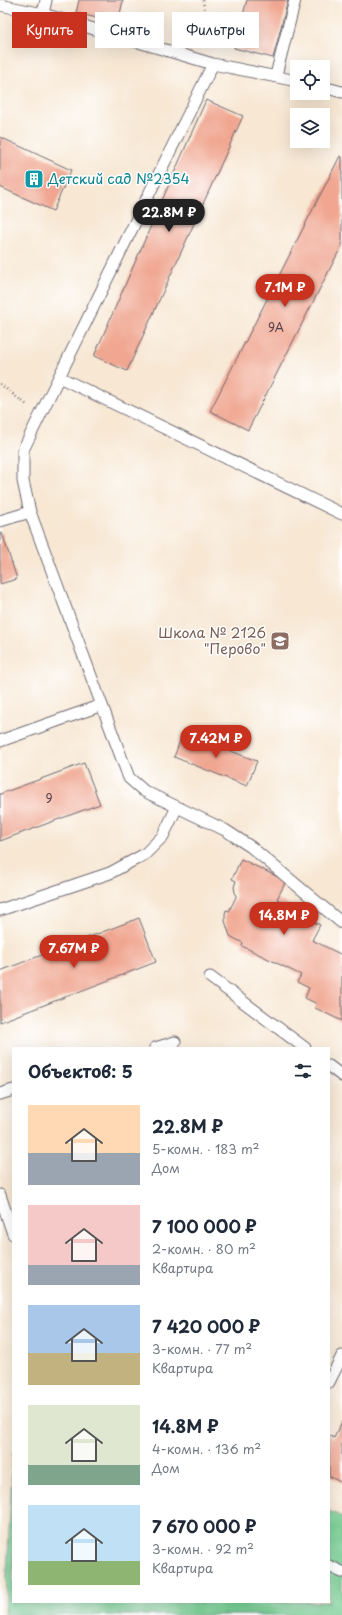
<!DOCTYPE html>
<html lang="ru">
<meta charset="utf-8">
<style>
:root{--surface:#fff;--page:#f2f2f3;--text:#1f2937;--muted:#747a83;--accent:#c8321e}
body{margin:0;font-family:"Playpen Sans",sans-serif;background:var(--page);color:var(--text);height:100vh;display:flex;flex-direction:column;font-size:15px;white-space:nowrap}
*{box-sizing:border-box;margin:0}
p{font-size:13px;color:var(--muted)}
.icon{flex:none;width:22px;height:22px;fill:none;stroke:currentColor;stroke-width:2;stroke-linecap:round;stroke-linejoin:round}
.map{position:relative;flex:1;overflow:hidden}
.details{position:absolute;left:12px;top:1047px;width:318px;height:556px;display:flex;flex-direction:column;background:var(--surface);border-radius:0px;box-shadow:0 4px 16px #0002}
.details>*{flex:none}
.banner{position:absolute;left:12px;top:12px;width:318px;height:36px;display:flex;gap:8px}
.buttons{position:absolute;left:290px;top:60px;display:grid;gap:8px}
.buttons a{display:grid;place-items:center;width:40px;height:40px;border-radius:0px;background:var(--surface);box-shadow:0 4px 16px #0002;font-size:20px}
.price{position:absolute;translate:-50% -34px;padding:0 9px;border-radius:14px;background:var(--accent);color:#fff;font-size:13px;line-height:26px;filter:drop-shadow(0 1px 2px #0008)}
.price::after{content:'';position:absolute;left:50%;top:24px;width:12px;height:9px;margin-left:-6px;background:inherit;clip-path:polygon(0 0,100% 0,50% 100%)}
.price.current{background:#222;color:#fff}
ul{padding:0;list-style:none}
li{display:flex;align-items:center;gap:12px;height:100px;padding:0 16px}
li span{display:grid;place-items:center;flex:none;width:112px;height:80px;border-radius:0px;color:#555}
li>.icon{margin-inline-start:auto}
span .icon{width:48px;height:48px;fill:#fffc;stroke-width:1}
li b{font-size:17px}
h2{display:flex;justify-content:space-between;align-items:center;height:48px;padding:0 16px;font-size:17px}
.tag{padding:0 14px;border-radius:0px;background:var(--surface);box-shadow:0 4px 16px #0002;font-size:14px;line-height:36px}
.tag.current{background:var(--accent);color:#fff}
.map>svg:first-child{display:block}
</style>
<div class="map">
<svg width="342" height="1615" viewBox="0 0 342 1615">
<rect width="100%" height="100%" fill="#fff"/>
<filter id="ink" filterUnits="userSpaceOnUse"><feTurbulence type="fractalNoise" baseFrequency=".025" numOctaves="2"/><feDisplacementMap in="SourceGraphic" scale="8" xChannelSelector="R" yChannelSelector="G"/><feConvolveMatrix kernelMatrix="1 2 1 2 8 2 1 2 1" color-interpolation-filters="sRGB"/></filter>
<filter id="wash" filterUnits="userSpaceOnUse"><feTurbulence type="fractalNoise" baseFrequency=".012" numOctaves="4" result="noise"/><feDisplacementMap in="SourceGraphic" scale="16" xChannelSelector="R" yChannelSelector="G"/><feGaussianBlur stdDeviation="0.9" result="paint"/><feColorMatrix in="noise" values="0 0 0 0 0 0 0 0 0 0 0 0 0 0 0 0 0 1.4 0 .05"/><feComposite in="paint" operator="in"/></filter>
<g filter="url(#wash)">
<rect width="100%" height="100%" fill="#f7e7d3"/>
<!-- green -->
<path fill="#78cf94" stroke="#4d7868" d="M13,1453V1602H329V1511L342,1517V1615H5Z"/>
<g id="blocks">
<!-- building -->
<path fill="#f0a690" d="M79,0H123L118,23L76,13Z
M247,0H288L273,58L234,48Z
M206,100L243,116L127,371L94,356Z
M0,137L71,170L53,211L0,187Z
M340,156L342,157V245L248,430L210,411Z
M0,533H2L17,579L0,584Z
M183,733L257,761L247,786L174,757Z
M84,763L100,804L0,841V794Z
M241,859L286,881L277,899L307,914L305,918L320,925L312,940L342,955V1021L315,1008L317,1004L305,998L309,988L297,982L301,975L242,946L243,943L230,936L225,921V914L226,910L229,911L236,897L234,887L236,881L232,879Z
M139,918L156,962L0,1022V971Z
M342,1421V1483L329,1476V1435L334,1438Z"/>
</g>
</g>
<g filter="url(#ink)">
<use href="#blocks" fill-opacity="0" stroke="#6d6770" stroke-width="1"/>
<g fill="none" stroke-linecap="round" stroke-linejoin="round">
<!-- service casing -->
<g stroke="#6d6770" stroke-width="13">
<path id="service" d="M0,5L43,14L213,64L297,81
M43,14L46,0
M276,75L295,0
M323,87L342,92
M59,377L342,514
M30,512L129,778L144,791L225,830L251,847L342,923
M0,521L30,512L23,481V450L213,64
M0,741L102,705
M0,910L110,873L145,854L163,836L177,807
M210,977L305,1048
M155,1048L175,1042
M329,1066L342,1076
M0,1094L13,1090
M0,1195L13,1234
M329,1382L342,1356
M329,1566L342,1572"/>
</g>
<!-- path -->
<path stroke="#6d6770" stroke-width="2.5" stroke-dasharray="1 3" stroke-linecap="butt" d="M203,0L210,46
M0,384L27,405"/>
<!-- service -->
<use href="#service" stroke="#fff" stroke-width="11"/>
</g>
</g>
<!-- icons -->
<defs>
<g id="building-square" transform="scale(1)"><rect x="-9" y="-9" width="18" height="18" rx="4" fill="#0f9aa8" stroke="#fff"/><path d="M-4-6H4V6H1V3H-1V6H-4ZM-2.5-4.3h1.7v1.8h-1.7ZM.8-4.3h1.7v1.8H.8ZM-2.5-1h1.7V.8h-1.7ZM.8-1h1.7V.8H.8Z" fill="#fff"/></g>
<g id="school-square" transform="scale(1)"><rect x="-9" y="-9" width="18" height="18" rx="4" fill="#8d6e63" stroke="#fff"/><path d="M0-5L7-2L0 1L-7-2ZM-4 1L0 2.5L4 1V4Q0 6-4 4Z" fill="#fff"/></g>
</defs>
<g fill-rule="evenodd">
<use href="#building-square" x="34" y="179"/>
<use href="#school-square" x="280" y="641"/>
</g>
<g text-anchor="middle" stroke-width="3" stroke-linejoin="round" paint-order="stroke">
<!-- number labels -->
<g font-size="12" fill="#564350">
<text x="276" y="332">9А</text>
<text x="49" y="803">9</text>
</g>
<!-- culture labels -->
<g font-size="14" fill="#0d838f" stroke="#fff" text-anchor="start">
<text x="48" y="184">Детский сад №2354</text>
</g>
<!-- education labels -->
<g font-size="14" fill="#785e54" stroke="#fff" text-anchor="end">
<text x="266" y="638">Школа № 2126<tspan x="266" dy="16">"Перово"</tspan></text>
</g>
</g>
</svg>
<div class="buttons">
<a><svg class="icon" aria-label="locate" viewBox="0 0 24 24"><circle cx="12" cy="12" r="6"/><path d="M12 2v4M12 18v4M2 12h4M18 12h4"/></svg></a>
<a><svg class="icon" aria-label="layers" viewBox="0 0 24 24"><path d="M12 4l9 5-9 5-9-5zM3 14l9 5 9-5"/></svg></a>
</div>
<b class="price current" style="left:169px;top:233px">22.8M ₽</b>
<b class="price" style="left:285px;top:308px">7.1M ₽</b>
<b class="price" style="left:216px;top:759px">7.42M ₽</b>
<b class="price" style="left:284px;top:936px">14.8M ₽</b>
<b class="price" style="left:74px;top:969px">7.67M ₽</b>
<div class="banner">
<a class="tag current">Купить</a>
<a class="tag">Снять</a>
<a class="tag">Фильтры</a>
</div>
<section class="details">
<h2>Объектов: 5<svg class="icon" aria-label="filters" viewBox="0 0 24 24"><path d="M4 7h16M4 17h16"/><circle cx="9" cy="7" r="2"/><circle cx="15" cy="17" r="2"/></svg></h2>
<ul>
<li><span style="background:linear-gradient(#ffd9b3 60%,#9aa5b1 0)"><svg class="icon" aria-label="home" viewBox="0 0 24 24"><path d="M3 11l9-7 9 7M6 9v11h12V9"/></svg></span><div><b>22.8M ₽</b><p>5-комн. · 183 m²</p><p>Дом</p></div></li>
<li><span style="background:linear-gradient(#f6c9c9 75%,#9aa5b1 0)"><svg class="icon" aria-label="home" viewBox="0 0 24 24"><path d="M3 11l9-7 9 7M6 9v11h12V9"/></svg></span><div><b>7 100 000 ₽</b><p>2-комн. · 80 m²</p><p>Квартира</p></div></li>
<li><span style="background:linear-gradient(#a9c7e8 60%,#c2b280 0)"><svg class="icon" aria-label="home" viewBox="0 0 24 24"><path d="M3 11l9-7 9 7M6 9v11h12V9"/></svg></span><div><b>7 420 000 ₽</b><p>3-комн. · 77 m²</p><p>Квартира</p></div></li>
<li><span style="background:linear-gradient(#dfe7d0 75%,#7fa58c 0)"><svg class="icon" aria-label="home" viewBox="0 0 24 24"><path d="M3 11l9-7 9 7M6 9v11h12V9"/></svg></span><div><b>14.8M ₽</b><p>4-комн. · 136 m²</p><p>Дом</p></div></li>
<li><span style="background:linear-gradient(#bfe0f5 70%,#8fb573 0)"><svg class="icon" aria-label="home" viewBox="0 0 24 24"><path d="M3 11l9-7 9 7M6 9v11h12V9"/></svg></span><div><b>7 670 000 ₽</b><p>3-комн. · 92 m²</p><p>Квартира</p></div></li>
</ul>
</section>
</div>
